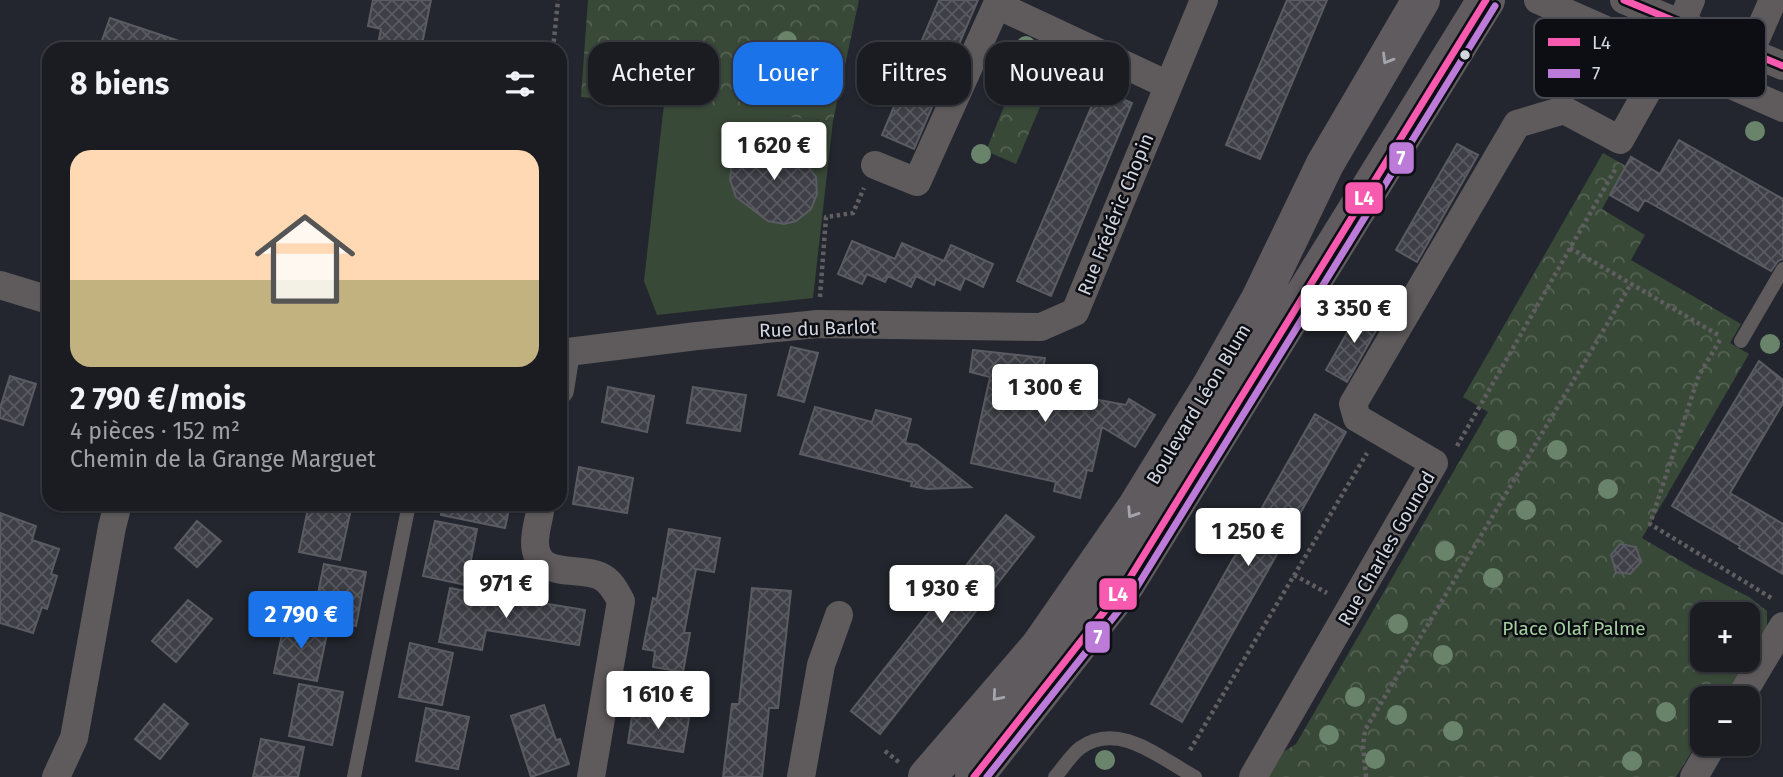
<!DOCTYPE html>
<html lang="fr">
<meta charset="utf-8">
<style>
:root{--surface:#1a1c22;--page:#27292f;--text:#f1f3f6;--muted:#9fa1a5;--line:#383a40;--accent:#1a73e8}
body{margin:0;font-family:"Fira Sans",sans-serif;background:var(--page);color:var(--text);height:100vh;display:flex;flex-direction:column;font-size:26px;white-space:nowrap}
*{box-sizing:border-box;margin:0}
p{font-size:23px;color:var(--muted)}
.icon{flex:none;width:38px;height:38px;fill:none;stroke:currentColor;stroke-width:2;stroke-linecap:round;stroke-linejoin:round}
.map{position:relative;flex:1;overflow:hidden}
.drawer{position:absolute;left:42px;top:42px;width:525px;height:469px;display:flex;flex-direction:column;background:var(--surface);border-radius:21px;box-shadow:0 2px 5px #0004,0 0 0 2px var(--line)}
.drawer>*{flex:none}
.top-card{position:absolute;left:588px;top:42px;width:665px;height:63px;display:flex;gap:14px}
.controls{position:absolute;left:1690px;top:602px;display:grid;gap:14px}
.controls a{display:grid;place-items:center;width:70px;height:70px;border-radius:14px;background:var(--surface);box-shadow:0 2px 5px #0004,0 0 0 2px var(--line);font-size:35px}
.price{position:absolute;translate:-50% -60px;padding:0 16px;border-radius:7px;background:#fff;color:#222;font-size:23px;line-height:46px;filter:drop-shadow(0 2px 4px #0008)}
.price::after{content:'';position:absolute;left:50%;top:42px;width:21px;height:16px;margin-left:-10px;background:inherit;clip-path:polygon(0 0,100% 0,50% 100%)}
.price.selected{background:var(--accent);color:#fff}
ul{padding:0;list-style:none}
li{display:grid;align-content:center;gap:14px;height:371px;padding:0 28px}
li span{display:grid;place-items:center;height:217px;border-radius:21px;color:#555}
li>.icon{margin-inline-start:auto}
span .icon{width:126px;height:126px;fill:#fffc;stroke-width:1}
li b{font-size:30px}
h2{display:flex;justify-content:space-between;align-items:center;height:84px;padding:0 28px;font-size:30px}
.pill{padding:0 24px;border-radius:21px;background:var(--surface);box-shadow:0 2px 5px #0004,0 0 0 2px var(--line);font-size:24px;line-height:63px}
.pill.selected{background:var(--accent);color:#fff}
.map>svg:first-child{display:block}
</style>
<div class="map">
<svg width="1783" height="777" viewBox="0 0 1783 777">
<defs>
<pattern id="park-crowns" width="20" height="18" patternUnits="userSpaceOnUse" patternTransform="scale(1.75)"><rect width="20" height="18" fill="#394938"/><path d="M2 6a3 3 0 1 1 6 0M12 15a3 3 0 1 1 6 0" fill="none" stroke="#556254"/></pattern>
<pattern id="building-cross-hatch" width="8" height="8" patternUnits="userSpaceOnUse" patternTransform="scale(1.75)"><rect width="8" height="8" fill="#3f4047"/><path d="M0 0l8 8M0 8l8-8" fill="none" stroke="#5a5b61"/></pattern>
</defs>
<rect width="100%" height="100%" fill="#23262e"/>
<!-- grass -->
<path fill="#394938" d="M664,104L833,121L813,298L657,315L644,281Z"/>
<!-- park -->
<path fill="url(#park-crowns)" d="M588,0H859L833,121L581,97Z
M1011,89L1042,102L1016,164L986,151Z
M1603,153L1626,166L1602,209L1645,235L1631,260L1741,324L1730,343L1749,354L1642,538L1693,568L1749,597L1767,611V628L1748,659V614H1703V660H1748L1724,698H1703V733L1676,777H1267L1280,754L1296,744L1488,412L1463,397Z"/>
<!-- building -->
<path fill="url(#building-cross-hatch)" stroke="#5b5c63" stroke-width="2" d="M373,0H431L421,49H377L381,29L368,26Z
M939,0H978L914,149L882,135Z
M1287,0H1327L1260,159L1226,145Z
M110,18L191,45L190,49H99Z
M1099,89L1132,103L1051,296L1017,281Z
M1679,140L1783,199V259L1778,261L1771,271L1645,200L1638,211L1610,195L1631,157L1660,174Z
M757,141L775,142L803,160L816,177L817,194L811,209L796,221L784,224L768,221L736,197L730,180L732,163L743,148Z
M1457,144L1478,155L1417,262L1396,250Z
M852,241L895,259L902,243L944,261L951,245L993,264L983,287L965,278L960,290L936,279L934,285L916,276L911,287L888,276L885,282L867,274L862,284L838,274Z
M1361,308L1382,320L1347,382L1326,370Z
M791,347L818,353L804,402L778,395Z
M973,350L1045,358L1039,389L1126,405L1129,399L1155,415L1135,447L1102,427L1092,471L1087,470L1080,498L1054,491L1056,482L971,463L990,377L970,372Z
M1759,361L1783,380V403L1730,493L1783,524V574L1739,548L1740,546L1672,506Z
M10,376L36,384L23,425L0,418V408Z
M608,387L654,396L647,432L602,422Z
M693,387L746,395L740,431L687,423Z
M815,407L872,422L876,410L911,419L905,443L917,445L971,487L927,489L911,486L912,482L800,454Z
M1315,414L1346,432L1182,722L1151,704Z
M579,467L633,478L627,513L573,504Z
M309,504H352L340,560L299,552Z
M442,504H510L505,528L441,515Z
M0,513L36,526L32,540L59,549L51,574L57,576L47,609L42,607L33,633L0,623Z
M1006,515L1034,537L880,734L851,711Z
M197,521L221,541L197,567L175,548Z
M435,521L477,529L466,585L423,576Z
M669,529L720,538L714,572L696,569L684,633H690L683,672L653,667L655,651L643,649L653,598L657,599Z
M1620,544L1636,547L1641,562L1630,574L1616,572L1611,555Z
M324,564L366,572L356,626L313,618Z
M450,588L530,603V601L585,610L579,645L486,630L482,650L439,642Z
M752,588L791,591L778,708H769L762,777H723L732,704H739Z
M188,600L212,619L176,662L152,641Z
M285,620L328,629L317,681L274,673Z
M410,643L453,653L442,705L399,697Z
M299,684L343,692L332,745L289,736Z
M164,704L188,724L160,759L135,739Z
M544,705L556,740L560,739L569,764L531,777L511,716Z
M426,708L469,717L458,769L416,761Z
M633,710L689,718L683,752L628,743Z
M261,739L304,747L298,777H253Z"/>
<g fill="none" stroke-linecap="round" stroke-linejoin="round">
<!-- path -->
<path stroke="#605e61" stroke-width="4.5" stroke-dasharray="3.5 3.5" stroke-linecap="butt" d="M553,49L558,0
M1570,248L1720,336
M820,297L826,217L853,213L864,188
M1720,340L1699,375L1650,524L1773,599
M1457,446L1616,168
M1294,575L1327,593
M1190,750L1367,453
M885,751L900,763
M1366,777L1363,746L1365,730L1631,284"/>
<!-- service -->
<path stroke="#5f5b5c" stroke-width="14" d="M1741,341L1783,269
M354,777L409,504
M1055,777C1063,768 1071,755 1080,748C1119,720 1161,759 1195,777"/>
<!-- minor -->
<path stroke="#5f5b5c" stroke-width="28" d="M1538,0L1783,108
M1624,0L1783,66
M997,5L1168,85
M1743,68L1773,0
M875,165L917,182L999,0
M0,285L49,300
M560,353L697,336L818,324L1041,327L1075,312L1204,0
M560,390L566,352
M541,504C540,516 535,530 535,542C535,580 578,566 600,576C611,581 616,592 621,601L591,777
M1740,698L1783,626
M56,777L74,738L112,527L118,504
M801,777L821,665L839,615
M1253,777L1434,463L1357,418L1353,404L1517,124L1564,110L1620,140L1666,58L1691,0
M1694,777L1713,744"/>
<!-- primary -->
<path stroke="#5f5b5f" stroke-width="38" d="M927,777L1039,647L1137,506L1211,386L1260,299L1325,164L1421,0
M974,777L1126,584L1486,0"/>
<!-- bus-1 casing -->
<g stroke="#0c0e14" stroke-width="12">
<path id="bus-1" d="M1624,0L1783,66
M974,777L1126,584L1486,0"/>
</g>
<!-- bus-2 casing -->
<g stroke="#0c0e14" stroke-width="12">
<path id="bus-2" d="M987,777L1135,590L1495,6"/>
</g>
<!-- bus-1 -->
<use href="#bus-1" stroke="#f75aaf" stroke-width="7"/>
<!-- bus-2 -->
<use href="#bus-2" stroke="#bd7bd9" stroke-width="7"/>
</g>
<!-- trees -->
<g fill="#6a846c">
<circle cx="787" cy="41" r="10"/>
<circle cx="1026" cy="46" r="10"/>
<circle cx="1014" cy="64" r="10"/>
<circle cx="1755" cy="131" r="10"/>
<circle cx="981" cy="154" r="10"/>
<circle cx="1770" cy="344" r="10"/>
<circle cx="1507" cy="440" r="10"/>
<circle cx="1557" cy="450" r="10"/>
<circle cx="1608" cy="489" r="10"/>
<circle cx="1526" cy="510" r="10"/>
<circle cx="1445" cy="551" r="10"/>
<circle cx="1493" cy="578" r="10"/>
<circle cx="1398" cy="624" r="10"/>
<circle cx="1443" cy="655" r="10"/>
<circle cx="1355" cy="697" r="10"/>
<circle cx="1666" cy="712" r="10"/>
<circle cx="1397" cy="715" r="10"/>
<circle cx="1453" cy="731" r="10"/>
<circle cx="1329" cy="735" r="10"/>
<circle cx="1375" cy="759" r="10"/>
<circle cx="1105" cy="760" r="10"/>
<circle cx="1632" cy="761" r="10"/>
</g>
<!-- one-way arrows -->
<defs><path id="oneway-chevron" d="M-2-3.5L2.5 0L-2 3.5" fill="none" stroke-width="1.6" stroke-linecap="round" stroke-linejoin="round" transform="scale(1.75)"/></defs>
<g stroke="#a4a5ac">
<use href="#oneway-chevron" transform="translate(1387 59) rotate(121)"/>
<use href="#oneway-chevron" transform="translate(1132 513) rotate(123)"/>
<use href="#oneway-chevron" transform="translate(997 696) rotate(131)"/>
</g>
<!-- markers -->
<circle fill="#d2d6df" stroke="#0c0e14" stroke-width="2.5" cx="1465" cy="55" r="6"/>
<g text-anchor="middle" stroke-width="5" stroke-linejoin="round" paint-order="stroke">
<!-- street labels -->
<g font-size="19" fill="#d2d6df" stroke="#0c0e14">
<text transform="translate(1115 214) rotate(-68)" y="7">Rue Frédéric Chopin</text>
<text transform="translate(818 328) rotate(-2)" y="7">Rue du Barlot</text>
<text transform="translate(1198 404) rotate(-59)" y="7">Boulevard Léon Blum</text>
<text transform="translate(1386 548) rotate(-60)" y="7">Rue Charles Gounod</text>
</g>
<!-- park labels -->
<g font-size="19" fill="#a4d09e" stroke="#0c0e14">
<text x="1574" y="635">Place Olaf Palme</text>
</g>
</g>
<!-- legend -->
<rect x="1534" y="18" width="232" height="80" rx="10" fill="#0c0e14" stroke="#474a51" stroke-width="2"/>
<rect x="1548" y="38" width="32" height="8" fill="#f75aaf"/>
<rect x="1548" y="69" width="32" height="9" fill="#bd7bd9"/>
<g font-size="19" fill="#d2d6df">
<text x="1592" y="49">L4</text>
<text x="1592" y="80">7</text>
</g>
<g stroke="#0c0e14" stroke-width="2.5">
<rect x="1388" y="141" width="27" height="34" rx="7" fill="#bd7bd9"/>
<rect x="1344" y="181" width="40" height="34" rx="7" fill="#f75aaf"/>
<rect x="1098" y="577" width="40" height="34" rx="7" fill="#f75aaf"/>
<rect x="1084" y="620" width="27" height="34" rx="7" fill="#bd7bd9"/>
</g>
<g font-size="19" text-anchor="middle" font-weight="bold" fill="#fff">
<text x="1401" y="165">7</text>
<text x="1364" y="205">L4</text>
<text x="1118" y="601">L4</text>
<text x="1098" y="644">7</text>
</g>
</svg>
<div class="controls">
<a>+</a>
<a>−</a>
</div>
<b class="price" style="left:774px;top:182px">1 620 €</b>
<b class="price" style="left:1354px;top:345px">3 350 €</b>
<b class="price" style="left:1045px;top:424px">1 300 €</b>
<b class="price" style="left:1248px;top:568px">1 250 €</b>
<b class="price" style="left:506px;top:620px">971 €</b>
<b class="price" style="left:942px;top:625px">1 930 €</b>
<b class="price selected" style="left:301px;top:651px">2 790 €</b>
<b class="price" style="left:658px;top:731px">1 610 €</b>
<div class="top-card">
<a class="pill">Acheter</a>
<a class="pill selected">Louer</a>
<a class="pill">Filtres</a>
<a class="pill">Nouveau</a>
</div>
<section class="drawer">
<h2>8 biens<svg class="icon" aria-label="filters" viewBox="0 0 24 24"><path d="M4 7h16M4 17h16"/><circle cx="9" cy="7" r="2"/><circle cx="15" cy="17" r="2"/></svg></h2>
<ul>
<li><span style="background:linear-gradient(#ffd9b3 60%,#c2b280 0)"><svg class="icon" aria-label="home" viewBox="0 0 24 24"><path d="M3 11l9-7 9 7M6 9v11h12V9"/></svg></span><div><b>2 790 €/mois</b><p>4 pièces · 152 m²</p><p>Chemin de la Grange Marguet</p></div></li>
</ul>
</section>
</div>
